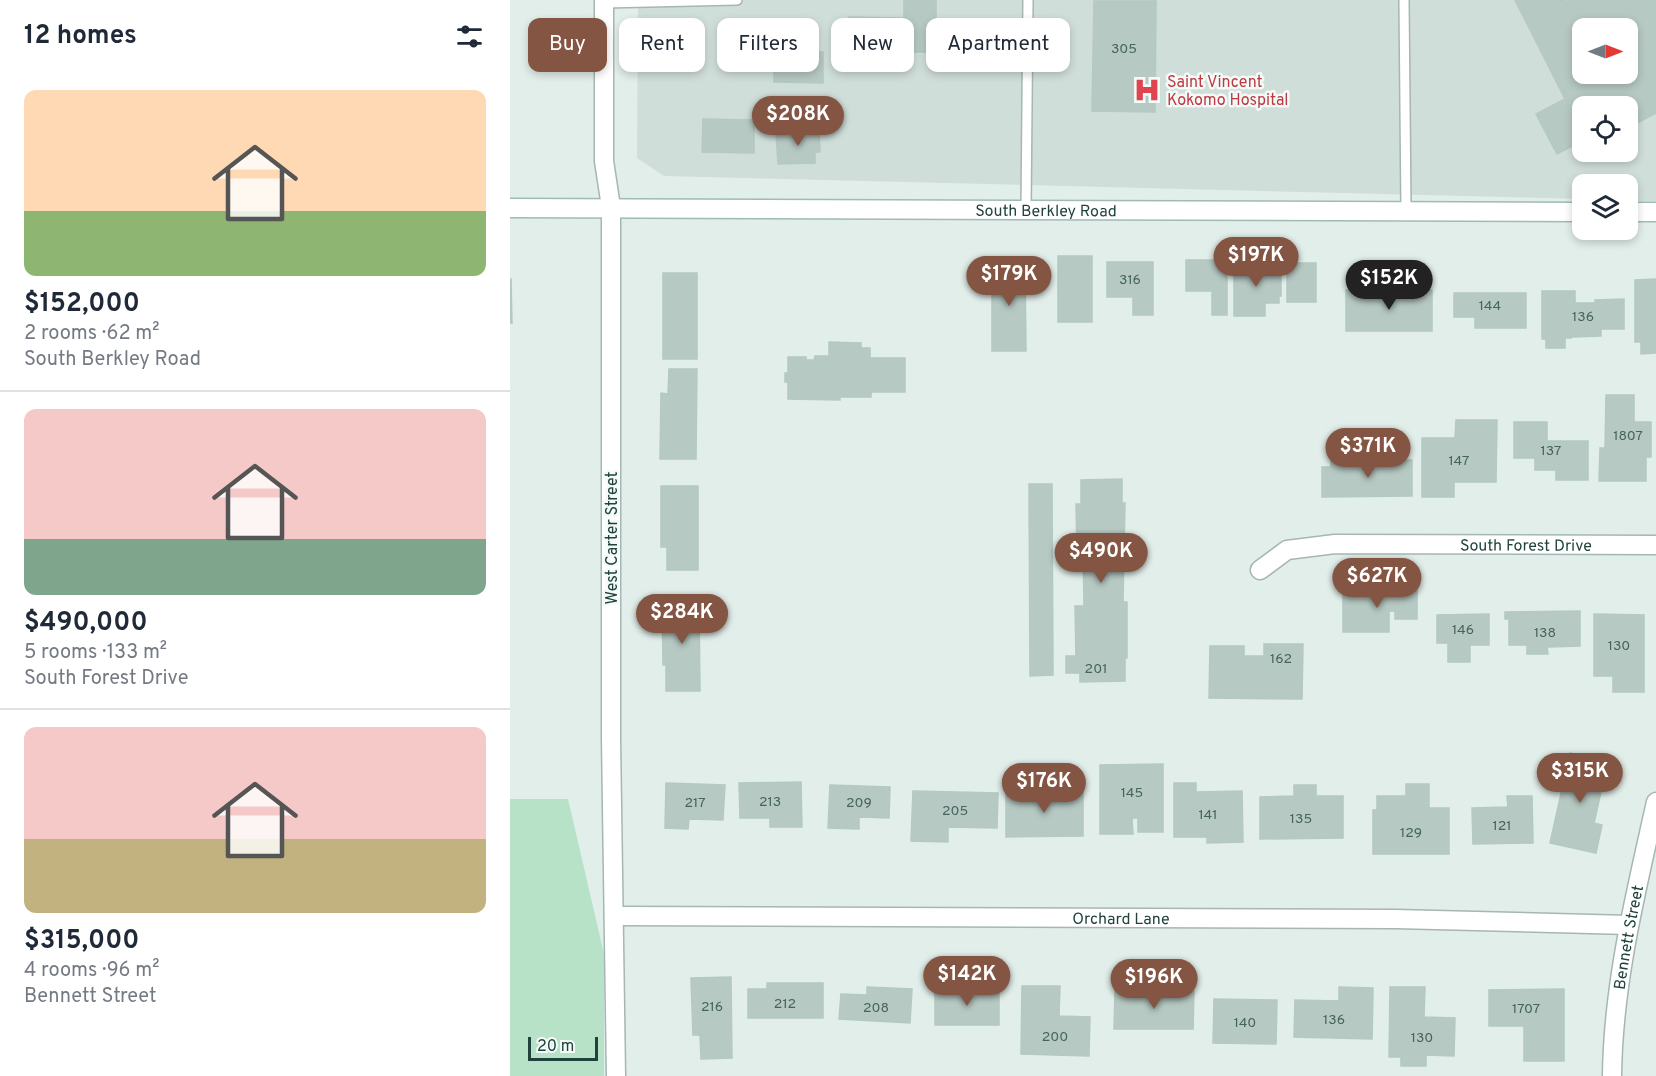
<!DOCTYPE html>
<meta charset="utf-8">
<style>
:root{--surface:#fff;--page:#f2f2f3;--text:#1f2937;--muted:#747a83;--line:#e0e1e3;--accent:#845542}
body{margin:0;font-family:Overpass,sans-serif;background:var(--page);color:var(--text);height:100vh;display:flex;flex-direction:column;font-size:22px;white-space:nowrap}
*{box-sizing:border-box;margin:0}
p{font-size:20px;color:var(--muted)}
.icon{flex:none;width:33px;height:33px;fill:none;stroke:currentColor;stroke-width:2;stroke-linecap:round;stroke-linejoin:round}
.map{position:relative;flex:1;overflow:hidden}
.sheet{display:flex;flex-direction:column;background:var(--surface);width:510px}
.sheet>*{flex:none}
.top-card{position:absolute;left:18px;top:18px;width:570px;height:54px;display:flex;gap:12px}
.needle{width:39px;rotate:90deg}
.buttons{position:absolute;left:1062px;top:18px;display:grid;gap:12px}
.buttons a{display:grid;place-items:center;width:66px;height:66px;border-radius:12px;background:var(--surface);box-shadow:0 3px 9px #0003;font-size:30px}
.scale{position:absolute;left:18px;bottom:15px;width:70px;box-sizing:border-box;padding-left:6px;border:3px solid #1f423c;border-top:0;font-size:16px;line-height:21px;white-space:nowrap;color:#1f423c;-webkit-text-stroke:4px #f3faf7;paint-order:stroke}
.price{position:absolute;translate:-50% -51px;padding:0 14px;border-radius:21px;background:var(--accent);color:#fff;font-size:20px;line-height:39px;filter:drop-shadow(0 2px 3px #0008)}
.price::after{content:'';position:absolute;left:50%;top:36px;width:18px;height:14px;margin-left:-9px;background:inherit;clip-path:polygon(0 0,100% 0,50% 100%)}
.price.selected{background:#222;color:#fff}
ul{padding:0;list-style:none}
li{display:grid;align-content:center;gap:12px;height:318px;padding:0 24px}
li+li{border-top:2px solid var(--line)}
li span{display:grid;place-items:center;height:186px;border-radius:12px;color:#555}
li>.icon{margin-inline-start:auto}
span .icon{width:108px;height:108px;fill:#fffc;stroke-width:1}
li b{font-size:26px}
h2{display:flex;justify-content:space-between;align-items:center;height:72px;padding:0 24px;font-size:26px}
.tag{padding:0 21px;border-radius:12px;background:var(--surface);box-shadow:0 3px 9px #0003;font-size:21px;line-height:54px}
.tag.selected{background:var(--accent);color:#fff}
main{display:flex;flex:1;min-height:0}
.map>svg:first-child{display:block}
</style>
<main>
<section class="sheet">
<h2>12 homes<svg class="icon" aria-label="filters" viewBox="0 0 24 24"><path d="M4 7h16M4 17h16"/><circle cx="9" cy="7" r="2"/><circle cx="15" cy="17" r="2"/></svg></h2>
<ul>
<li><span style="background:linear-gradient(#ffd9b3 65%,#8fb573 0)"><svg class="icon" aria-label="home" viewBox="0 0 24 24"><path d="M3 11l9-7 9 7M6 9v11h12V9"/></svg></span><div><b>$152,000</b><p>2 rooms · 62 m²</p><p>South Berkley Road</p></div></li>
<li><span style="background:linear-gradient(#f6c9c9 70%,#7fa58c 0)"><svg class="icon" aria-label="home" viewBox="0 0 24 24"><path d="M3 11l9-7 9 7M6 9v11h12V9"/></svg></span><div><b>$490,000</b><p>5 rooms · 133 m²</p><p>South Forest Drive</p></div></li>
<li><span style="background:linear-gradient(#f6c9c9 60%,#c2b280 0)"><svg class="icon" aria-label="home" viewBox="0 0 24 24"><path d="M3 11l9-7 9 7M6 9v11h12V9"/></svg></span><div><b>$315,000</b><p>4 rooms · 96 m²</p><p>Bennett Street</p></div></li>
</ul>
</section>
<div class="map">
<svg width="1146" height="1076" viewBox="0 0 1146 1076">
<rect width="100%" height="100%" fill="#e2eeea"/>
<!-- built -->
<path fill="#d0ded9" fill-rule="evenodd" d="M128,0H1146V201H1118V184H1072V199L154,176L127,158ZM1072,28H1118V74H1072ZM1072,106H1118V152H1072Z"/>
<!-- green -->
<path fill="#b8e2c7" d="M0,799H58L94,954V1076H0Z"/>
<!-- building -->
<path fill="#b7c9c3" stroke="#b3c9c2" stroke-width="1.5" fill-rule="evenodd" d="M394,0H412L411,52H339V17L394,18Z
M412,0H426V20L481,21V52H411Z
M1005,0H1055L1056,2L1059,0H1146V113L1118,128L1122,136L1118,138V106H1072V141L1047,154L1026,114L1055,99ZM1072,28H1118V74H1072Z
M584,1H646L645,112L582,111Z
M264,51L313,52V83L264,82Z
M193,119L244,120V153L192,152Z
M309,131L310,152H305V163L268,164L266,132Z
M548,256H582V322H548Z
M676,260H717V315H702V291H676Z
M597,262H643V315H623V297H597Z
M482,263H515L516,351H482Z
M724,263H771V296H769V303H755V316H724Z
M777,263H806V302H777Z
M153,273H187V359H153Z
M0,279H1L2,323H0Z
M1146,279V353L1131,354V342H1125V280Z
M836,290H922V331H836Z
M1032,291H1065V303H1085V300L1114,299V329H1091V336L1061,337V338H1055V348H1036V339H1032Z
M944,293H1016V328H965V317H944Z
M319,342L351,343V348H360V358H395V392H361V397H330V400L278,399V382H275V373H278V357H296V360H304L305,356H319Z
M159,369H187L186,459H150L151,393L158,394Z
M1096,395H1124V422H1141V457H1136V481H1089L1090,448H1095Z
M946,420H987L986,482H944V497H912V438H945Z
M1004,422H1037V441H1078V480H1046V470H1025V458H1004Z
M902,460V496L812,497V467H821V461Z
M612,479V503H615L613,602H617V658H615V681L570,682V673H556V656H566L565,606H574L573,553H567L566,504H571V480Z
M519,484H542L543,675L520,676Z
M151,486H188V570H157V547H151Z
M888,588H907V619H885V611H879V632H833V591H888Z
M189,601L190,691H156V665H153L152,602Z
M1070,611V646L1037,647L1038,654H1017V645H999V619H995V612Z
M979,614V645H960V662H938V643H927V615Z
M1084,614L1134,615V692H1103V676H1084Z
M754,644H793L792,699L699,698L700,646H734V656H754Z
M1060,753L1098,761L1084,823L1092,825L1086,853L1040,843Z
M653,764V832H628V818H622L623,834H590V765Z
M291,782L292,827H260V818H230L229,783Z
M156,783L215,785L213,820L179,819L178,829L155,828Z
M664,783H686V792L732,791L733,842L697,843V837H664Z
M896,784H919V808H939V854H863V810H867V796H896Z
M320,785L380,787L379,818L349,817V829L318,828Z
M784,785H806V796H833V838L750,839V797L784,796Z
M573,790V836L496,837V791Z
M403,791L488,793L487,828L438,827V842L401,841Z
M997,796H1022L1023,843L963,844L962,808L998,807Z
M221,977L222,1058L191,1059L190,1035H183L181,978Z
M257,983H313V1018H238V989H257Z
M512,986H550L549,1016L580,1017L579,1056L511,1054Z
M357,987L402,989L400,1023L329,1019L331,994L357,995Z
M829,987L863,988L862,1039L784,1037L785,1000L829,1001Z
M880,987H915L914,1017L945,1018L944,1056L916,1055V1066H891V1057H879Z
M425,988H489V1025H425Z
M1054,989V1061H1014V1026H979V990Z
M605,990L684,991L683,1029H604Z
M704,999L767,1000L766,1044L703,1043Z"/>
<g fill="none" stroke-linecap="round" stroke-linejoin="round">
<!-- lane casing -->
<g stroke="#a4b7b2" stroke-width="12">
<path id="lane" d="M894,0L896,211
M94,3L227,0
M516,210L518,0"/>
</g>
<!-- street casing -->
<g stroke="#a4b7b2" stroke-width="21">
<g id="street">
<path d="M94,0V161L101,207V738L106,1076"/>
<path id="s1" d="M750,570L777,550L825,544L1146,545"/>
<path id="s2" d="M104,916L885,919L1119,925"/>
<path id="s3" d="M1102,1076C1103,983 1126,892 1146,802"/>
</g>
</g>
<!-- secondary casing -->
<g stroke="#9fbbb4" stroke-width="21">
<g id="secondary">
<path id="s4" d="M0,208L1072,212"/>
<path d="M1118,212H1146"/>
</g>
</g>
<!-- lane -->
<use href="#lane" stroke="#fff" stroke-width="9"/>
<!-- street -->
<use href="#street" stroke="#fff" stroke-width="18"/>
<!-- secondary -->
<use href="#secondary" stroke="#fff" stroke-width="18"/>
</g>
<!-- icons -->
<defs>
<g id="hospital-bare" transform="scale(2.07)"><path d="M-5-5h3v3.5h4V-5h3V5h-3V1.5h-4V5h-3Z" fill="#e0444e" stroke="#f3faf7" stroke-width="2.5" paint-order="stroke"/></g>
</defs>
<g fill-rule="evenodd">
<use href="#hospital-bare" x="637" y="90"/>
</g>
<g text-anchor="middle" stroke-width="5" stroke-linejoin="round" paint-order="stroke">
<!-- number labels -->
<g font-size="14" fill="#45645e">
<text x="614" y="53">305</text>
<text x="620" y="284">316</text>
<text x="980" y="310">144</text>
<text x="1073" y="321">136</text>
<text x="1118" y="440">1807</text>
<text x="1041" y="455">137</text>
<text x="949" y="465">147</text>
<text x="953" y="634">146</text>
<text x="1035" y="637">138</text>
<text x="1109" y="650">130</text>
<text x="771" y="663">162</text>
<text x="586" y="673">201</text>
<text x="622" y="797">145</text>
<text x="260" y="806">213</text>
<text x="185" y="807">217</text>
<text x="349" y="807">209</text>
<text x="445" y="815">205</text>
<text x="698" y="819">141</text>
<text x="791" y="823">135</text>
<text x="992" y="830">121</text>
<text x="901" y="837">129</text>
<text x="275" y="1008">212</text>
<text x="202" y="1011">216</text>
<text x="366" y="1012">208</text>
<text x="1016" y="1013">1707</text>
<text x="824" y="1024">136</text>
<text x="735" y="1027">140</text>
<text x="545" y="1041">200</text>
<text x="912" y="1042">130</text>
</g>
<!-- health labels -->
<g font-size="16" fill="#be3a42" stroke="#f3faf7" text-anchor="start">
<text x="657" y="87">Saint Vincent<tspan x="657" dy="18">Kokomo Hospital</tspan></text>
</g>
<!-- street labels -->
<g font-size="16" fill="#1f423c" stroke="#f3faf7">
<text dy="6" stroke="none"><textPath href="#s4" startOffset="536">South Berkley Road</textPath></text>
<text transform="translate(101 538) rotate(-90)" y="6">West Carter Street</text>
<text dy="6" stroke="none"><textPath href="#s1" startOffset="273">South Forest Drive</textPath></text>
<text dy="6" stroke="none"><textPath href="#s2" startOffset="507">Orchard Lane</textPath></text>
<text dy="6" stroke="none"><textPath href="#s3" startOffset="140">Bennett Street</textPath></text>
</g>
</g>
</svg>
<div class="buttons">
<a><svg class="needle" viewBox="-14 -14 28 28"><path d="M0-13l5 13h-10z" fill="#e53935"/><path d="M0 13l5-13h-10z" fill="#747a83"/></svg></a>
<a><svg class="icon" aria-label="locate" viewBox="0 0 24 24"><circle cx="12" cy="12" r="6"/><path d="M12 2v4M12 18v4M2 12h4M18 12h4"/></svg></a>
<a><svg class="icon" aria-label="layers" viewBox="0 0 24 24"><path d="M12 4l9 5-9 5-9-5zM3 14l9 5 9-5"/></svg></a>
</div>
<div class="scale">20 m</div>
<b class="price" style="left:288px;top:147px">$208K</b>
<b class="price" style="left:746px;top:288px">$197K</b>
<b class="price" style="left:499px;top:307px">$179K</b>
<b class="price selected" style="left:879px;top:311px">$152K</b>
<b class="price" style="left:858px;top:479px">$371K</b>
<b class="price" style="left:591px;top:584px">$490K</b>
<b class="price" style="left:867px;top:609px">$627K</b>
<b class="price" style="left:172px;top:645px">$284K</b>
<b class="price" style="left:1070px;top:804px">$315K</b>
<b class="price" style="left:534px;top:814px">$176K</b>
<b class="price" style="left:457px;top:1007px">$142K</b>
<b class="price" style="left:644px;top:1010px">$196K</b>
<div class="top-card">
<a class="tag selected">Buy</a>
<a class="tag">Rent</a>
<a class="tag">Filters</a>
<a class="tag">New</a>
<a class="tag">Apartment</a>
</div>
</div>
</main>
